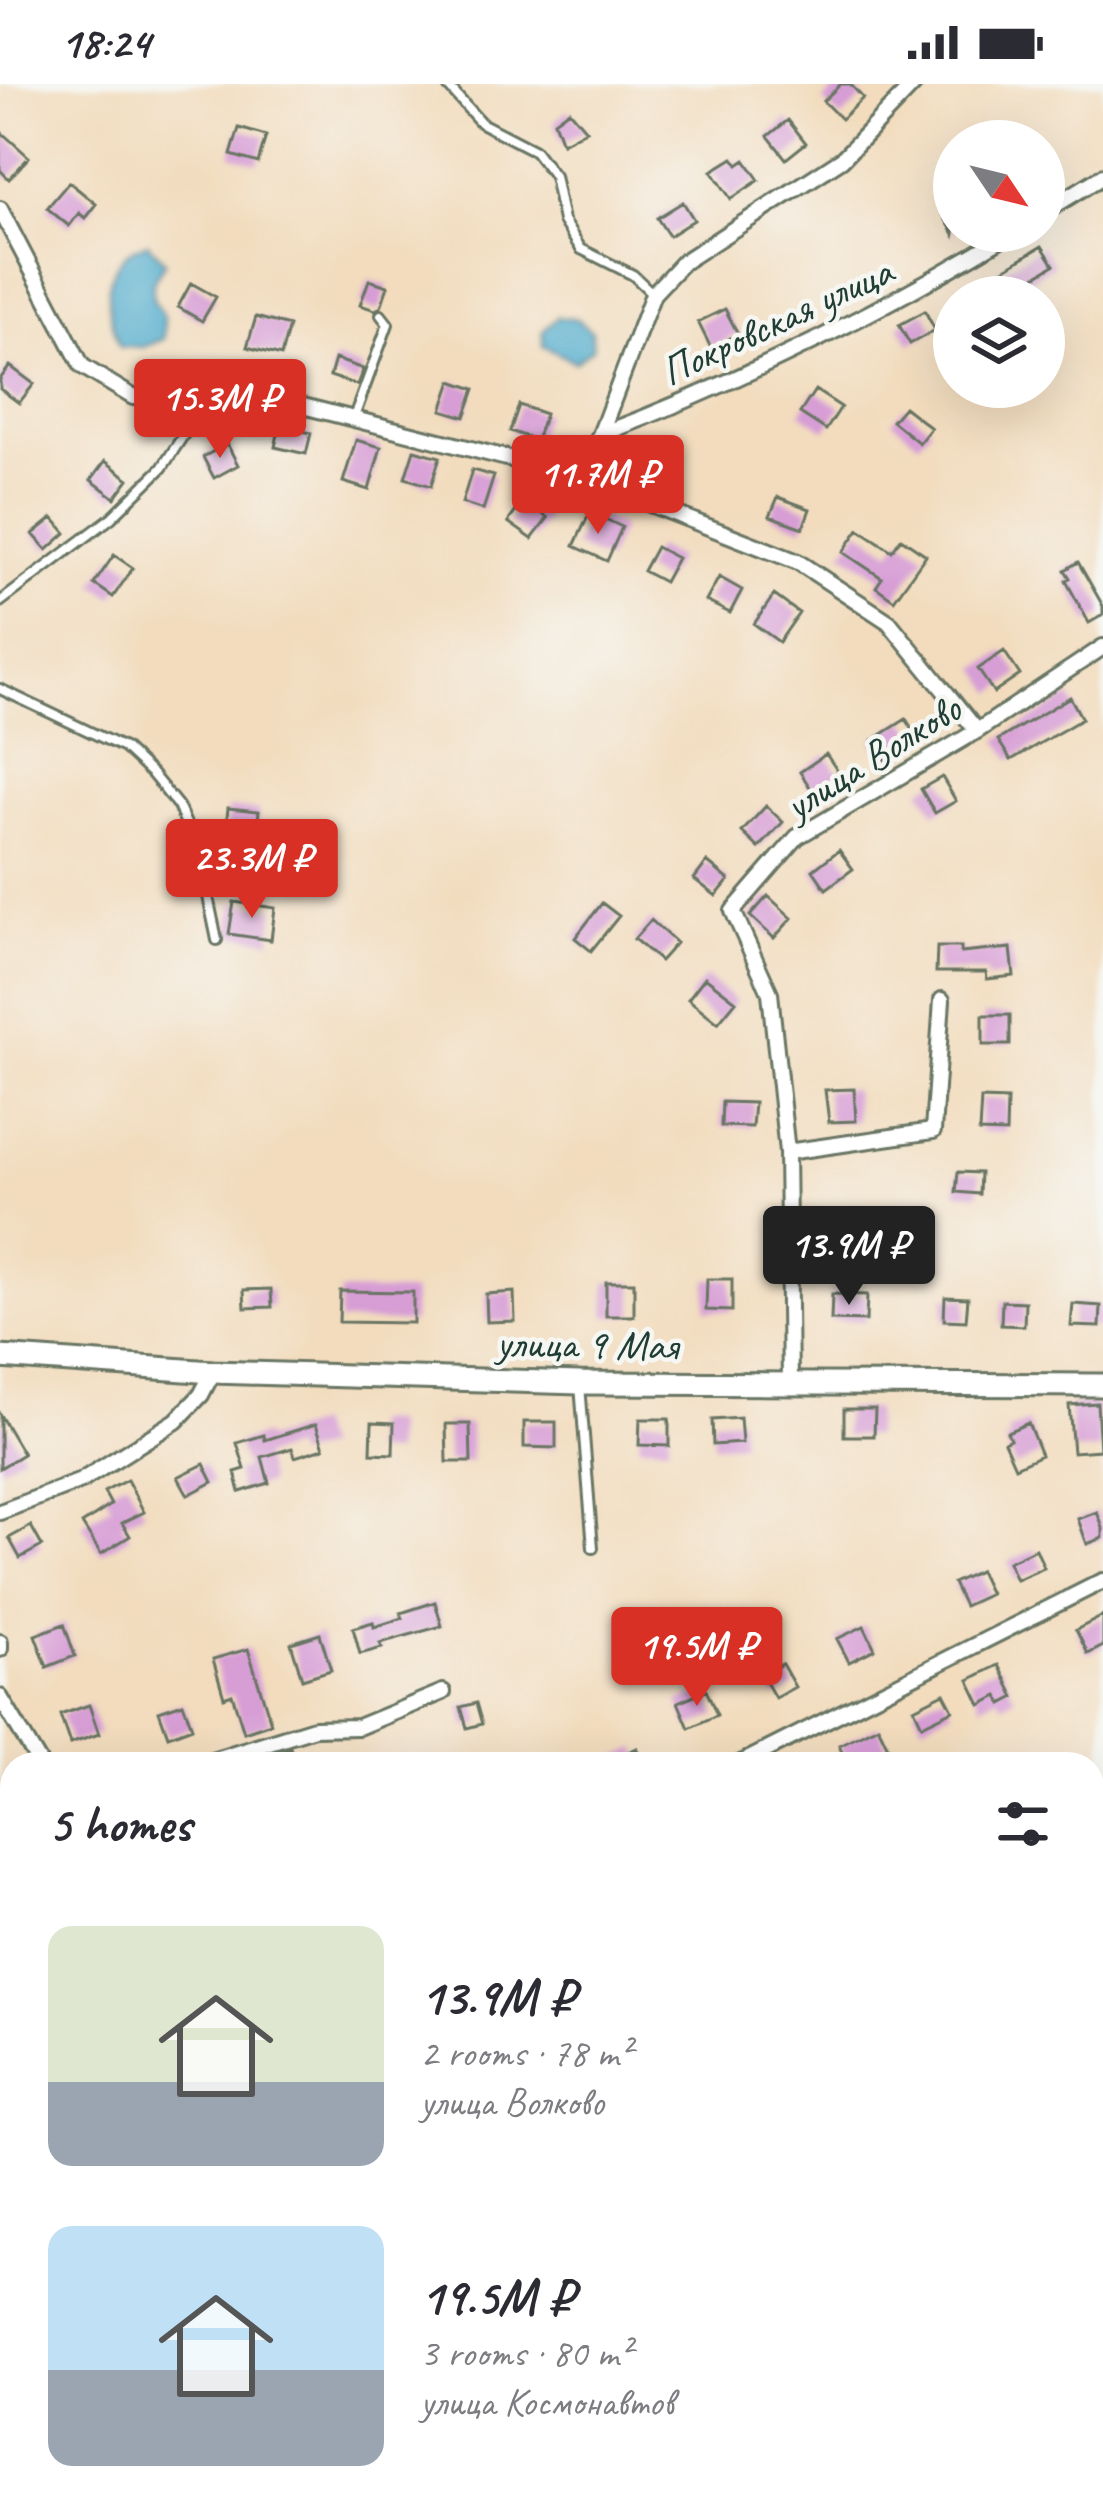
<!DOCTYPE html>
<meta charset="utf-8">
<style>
:root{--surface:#fff;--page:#f7f7f7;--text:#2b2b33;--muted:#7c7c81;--accent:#d93025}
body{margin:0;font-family:Caveat,sans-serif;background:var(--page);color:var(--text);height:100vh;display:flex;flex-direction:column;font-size:45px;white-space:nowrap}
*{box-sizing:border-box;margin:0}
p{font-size:39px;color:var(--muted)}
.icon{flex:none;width:66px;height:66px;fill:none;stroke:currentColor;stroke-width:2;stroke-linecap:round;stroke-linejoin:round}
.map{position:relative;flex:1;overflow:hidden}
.panel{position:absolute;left:0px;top:1668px;width:1104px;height:768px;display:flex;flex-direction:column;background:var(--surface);border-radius:36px 36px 0 0;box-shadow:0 12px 48px #0002}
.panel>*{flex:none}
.needle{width:78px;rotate:125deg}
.tools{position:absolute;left:933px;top:36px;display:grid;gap:24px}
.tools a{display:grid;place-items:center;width:132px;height:132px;border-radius:50%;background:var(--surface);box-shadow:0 12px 48px #0002;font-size:60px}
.price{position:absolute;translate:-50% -102px;padding:0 27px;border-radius:12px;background:var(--accent);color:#fff;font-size:39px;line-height:78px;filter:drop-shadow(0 3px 6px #0008)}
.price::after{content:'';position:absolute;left:50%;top:72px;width:36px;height:27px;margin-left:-18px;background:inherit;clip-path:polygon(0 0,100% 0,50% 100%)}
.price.selected{background:#222;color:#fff}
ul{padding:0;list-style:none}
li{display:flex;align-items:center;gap:36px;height:300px;padding:0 48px}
li span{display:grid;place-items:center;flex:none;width:336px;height:240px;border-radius:24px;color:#555}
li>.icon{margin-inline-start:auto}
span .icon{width:144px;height:144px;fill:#fffc;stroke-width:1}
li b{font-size:51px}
h2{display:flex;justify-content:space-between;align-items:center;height:144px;padding:0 48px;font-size:51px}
.status{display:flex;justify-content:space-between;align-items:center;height:84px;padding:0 60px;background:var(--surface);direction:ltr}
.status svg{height:33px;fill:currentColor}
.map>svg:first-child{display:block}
</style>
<div class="status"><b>18:24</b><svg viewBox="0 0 49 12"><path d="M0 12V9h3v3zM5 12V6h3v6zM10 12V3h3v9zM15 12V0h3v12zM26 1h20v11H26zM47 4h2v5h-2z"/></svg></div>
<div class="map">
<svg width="1103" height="2436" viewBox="0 0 1103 2436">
<rect width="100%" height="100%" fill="#f6f6f2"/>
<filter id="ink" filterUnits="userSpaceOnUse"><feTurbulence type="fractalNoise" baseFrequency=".00833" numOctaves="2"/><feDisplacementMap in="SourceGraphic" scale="24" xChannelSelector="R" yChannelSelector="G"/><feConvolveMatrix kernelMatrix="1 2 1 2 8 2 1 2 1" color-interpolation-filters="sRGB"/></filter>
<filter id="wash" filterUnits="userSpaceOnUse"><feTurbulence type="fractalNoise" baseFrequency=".004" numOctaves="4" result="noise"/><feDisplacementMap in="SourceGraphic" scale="48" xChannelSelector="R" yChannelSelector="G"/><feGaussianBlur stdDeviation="2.7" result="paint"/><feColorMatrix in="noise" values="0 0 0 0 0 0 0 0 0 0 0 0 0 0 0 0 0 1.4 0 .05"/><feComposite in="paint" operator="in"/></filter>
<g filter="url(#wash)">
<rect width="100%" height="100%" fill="#f2dcbd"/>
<!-- water -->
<path fill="#4ca9cb" stroke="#367380" stroke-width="3" d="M148,159L165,178L153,198V215L164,232V255L144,263H120C108,232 98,192 129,168C134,163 141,162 148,159Z
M558,233L578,236L591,247L593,264L575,278L543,262V247Z"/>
<g id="blocks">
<!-- building -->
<path fill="#d79dd5" d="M841,0H850L863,14L841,35L823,17Z
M569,26L586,46L562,59L554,37Z
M788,36L806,59L786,75L768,52Z
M239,44L266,52L258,79L231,71Z
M0,47L29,73L9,95L0,86Z
M733,74L738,81L745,76L759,96L731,115L712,87Z
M69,98L96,120L85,134L79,129L69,142L47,124Z
M954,112V150L938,122Z
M683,118L694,136L669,152L657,134Z
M1042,162L1054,181L1006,210L994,191Z
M369,196L388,202L381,223L375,226L360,221Z
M191,199L216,213L202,237L178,223Z
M725,225L738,250L711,264L698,238Z
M925,227L935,246L910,260L899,241Z
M256,233L289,242L281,272L247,263Z
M335,275L363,285L357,301L330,292Z
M10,282L34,300L19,319L0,305V295Z
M452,297L475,305L465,333L442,326Z
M815,306L841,323L826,346L800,329Z
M519,321L545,330L536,356L510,347Z
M904,323L931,344L919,359L892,337Z
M280,342L311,349L306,370L275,363Z
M356,356L381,363L369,406L343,398Z
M227,360L238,381L214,394L203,373Z
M638,363L664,372L656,393L631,384Z
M414,366L440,373L431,402L405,394Z
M105,377L129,395L115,414L91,396Z
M472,386L494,392L483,426L462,419Z
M778,413L810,425L803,444L770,432Z
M524,416L548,434L532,455L508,438Z
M590,428L622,443L607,477L574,462Z
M53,434L66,449L47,466L33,450Z
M859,445L892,467L901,454L926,471L894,516L876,503L882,494L843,468Z
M656,463L677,474L664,498L643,487Z
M114,471L133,484L113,513L94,500Z
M1078,478L1103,522V531L1089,539L1066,497L1070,494L1065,486Z
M719,493L742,506L730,529L706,517Z
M774,511L799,529L779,558L754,540Z
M1004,567L1020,591L994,609L978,585Z
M1070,613L1082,635L1011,676L998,656Z
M906,635L920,657L887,678L873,656Z
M826,670L845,698L819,717L800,688Z
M942,693L956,717L935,729L921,705Z
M766,722L783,738L759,764L742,748Z
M228,724L259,727L256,755L225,752Z
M839,766L853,785L826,805L813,786Z
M707,778L729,796L716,812L694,795Z
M768,812L792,834L774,854L750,832Z
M234,818L275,824L271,856L229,850Z
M602,819L619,832L591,867L575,854Z
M651,836L676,859L660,877L634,855Z
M937,863H961V869L1011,864L1014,892L987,895L986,888H936Z
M705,893L736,917L718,939L688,915Z
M983,931H1010V961H983Z
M854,1005L856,1037L829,1038L825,1006Z
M981,1015L1007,1016L1006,1049L979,1048Z
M722,1018L754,1019L752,1043L721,1042Z
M958,1088L980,1089L979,1110L956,1108Z
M707,1195H732V1227L706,1226Z
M606,1198H634V1232H606Z
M271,1205L272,1223L245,1224L244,1206Z
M340,1207L413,1208V1239L339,1238Z
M514,1208L515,1237L487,1238L486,1210Z
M832,1210L867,1211L866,1237L831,1236Z
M945,1213L968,1214L966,1237L944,1236Z
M1002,1217L1025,1218L1024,1242L1001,1241Z
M1073,1220L1101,1222L1100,1243L1071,1242Z
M1097,1319L1100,1366L1073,1368L1069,1321Z
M844,1325H875L874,1352H844Z
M0,1331L23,1370L0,1384Z
M740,1334L742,1359L713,1361L712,1336Z
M640,1335H669V1362L639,1361Z
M372,1338L394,1339L393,1370L371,1369Z
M524,1338H556V1364L524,1363Z
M1028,1339L1041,1371L1015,1383L1004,1358L1010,1355L1007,1348Z
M316,1340L324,1364L295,1373L292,1364L262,1373L269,1399L240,1408L235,1388L245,1385L237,1359L264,1351L265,1356Z
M446,1340H470L471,1378H447Z
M204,1380L213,1398L188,1411L178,1393Z
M127,1396L144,1428L122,1439L130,1452L101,1470L82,1440L111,1421L104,1408Z
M1097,1428L1103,1444V1454L1087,1460L1078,1435Z
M31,1442L42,1462L20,1474L9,1454Z
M1036,1465L1044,1484L1016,1496L1008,1478Z
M979,1487L990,1510L964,1522L953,1499Z
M435,1518L442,1542L380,1559L382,1564L360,1570L353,1544L373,1538L374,1543L403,1534L401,1529Z
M1103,1532V1562L1088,1570L1076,1546Z
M64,1540L75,1572L47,1583L35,1551Z
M864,1542L875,1565L849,1578L837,1555Z
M320,1550L331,1586L302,1595L291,1559Z
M248,1565L271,1639L244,1648L232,1610L224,1613L213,1575Z
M782,1580L795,1603L775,1614L762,1591Z
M999,1581L1015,1613L1002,1620L998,1612L981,1621L969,1596Z
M706,1606L717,1631L689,1644L678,1618Z
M944,1609L953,1626L922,1641L914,1624Z
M183,1619L192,1643L168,1652L159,1627Z
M476,1619L482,1640L467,1644L461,1623Z
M89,1621L99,1650L70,1660L60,1631Z
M878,1642L889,1665L860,1680H848L839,1661Z
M290,1663L295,1680H273L270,1670Z
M637,1664L644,1680H600Z"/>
</g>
</g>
<g filter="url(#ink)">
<use href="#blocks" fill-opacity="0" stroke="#697564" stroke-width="3"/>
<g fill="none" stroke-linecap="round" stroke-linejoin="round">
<!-- lane casing -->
<g stroke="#697564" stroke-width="14">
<path id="lane" d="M446,0L481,39L535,67L554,92L563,137L581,165L633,191L653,210
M354,333L388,240L381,231
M0,518L111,434L162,384L207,315
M0,605L124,664L152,690L178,722L199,769L217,856
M580,1301L593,1464
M1092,1769L1103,1759
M1092,2328L1103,2315"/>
</g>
<!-- street casing -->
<g stroke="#697564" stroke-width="20">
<path id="street" d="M0,125L82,282L133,313L208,314L256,310L581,393L798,478L889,538L977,647
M1044,128L1103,92
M600,351L653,210L683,178L842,75L914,0
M581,393L600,351C743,296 883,227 1014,147
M787,1068L933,1047L942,916
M790,1300L787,1068L770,909L733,827L797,753L977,647L1103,563
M0,1428L81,1397L176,1337L201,1311L213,1288
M0,1558V1565
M0,1613L40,1680
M199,1680L314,1644L358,1643L443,1608
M739,1680L1103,1497
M0,1939L12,1937
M0,2217L12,2231
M1092,2305L1103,2310
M295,2424L315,2436
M489,2436L496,2424
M701,2436L710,2424"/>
</g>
<!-- secondary casing -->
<g stroke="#697564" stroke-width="27">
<path id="secondary" d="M0,1273L213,1288L580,1299L1103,1301"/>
</g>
<!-- lane -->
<use href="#lane" stroke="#fff" stroke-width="8"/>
<!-- street -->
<use href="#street" stroke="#fff" stroke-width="14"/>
<!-- secondary -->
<use href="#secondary" stroke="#fff" stroke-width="21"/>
</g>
</g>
<g text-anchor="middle" stroke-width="9" stroke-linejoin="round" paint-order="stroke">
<!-- street labels -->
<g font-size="42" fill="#1f3d34" stroke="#f6f6f2">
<text transform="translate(776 236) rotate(-25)" y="15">Покровская улица</text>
<text transform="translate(872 672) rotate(-32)" y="15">улица Волково</text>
<text transform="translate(587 1259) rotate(1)" y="15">улица 9 Мая</text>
</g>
</g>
</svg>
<div class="tools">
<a><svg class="needle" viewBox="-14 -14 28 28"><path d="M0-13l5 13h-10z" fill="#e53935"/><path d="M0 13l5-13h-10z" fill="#7c7c81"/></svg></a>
<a><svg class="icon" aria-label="layers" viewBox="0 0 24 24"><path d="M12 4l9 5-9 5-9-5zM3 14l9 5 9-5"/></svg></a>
</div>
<b class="price" style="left:220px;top:377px">15.3M ₽</b>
<b class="price" style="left:598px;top:453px">11.7M ₽</b>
<b class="price" style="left:252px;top:837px">23.3M ₽</b>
<b class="price selected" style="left:849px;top:1224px">13.9M ₽</b>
<b class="price" style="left:697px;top:1625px">19.5M ₽</b>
<section class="panel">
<h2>5 homes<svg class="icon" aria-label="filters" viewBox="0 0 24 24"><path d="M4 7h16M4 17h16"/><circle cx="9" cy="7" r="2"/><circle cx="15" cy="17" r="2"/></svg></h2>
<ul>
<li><span style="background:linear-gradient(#dfe7d0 65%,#9aa5b1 0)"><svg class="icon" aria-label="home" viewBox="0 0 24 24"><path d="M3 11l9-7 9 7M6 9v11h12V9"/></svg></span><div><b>13.9M ₽</b><p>2 rooms · 78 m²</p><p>улица Волково</p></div></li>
<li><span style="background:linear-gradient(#bfe0f5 60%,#9aa5b1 0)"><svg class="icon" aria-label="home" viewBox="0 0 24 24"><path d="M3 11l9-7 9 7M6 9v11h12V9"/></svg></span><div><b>19.5M ₽</b><p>3 rooms · 80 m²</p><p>улица Космонавтов</p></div></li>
</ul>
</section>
</div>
